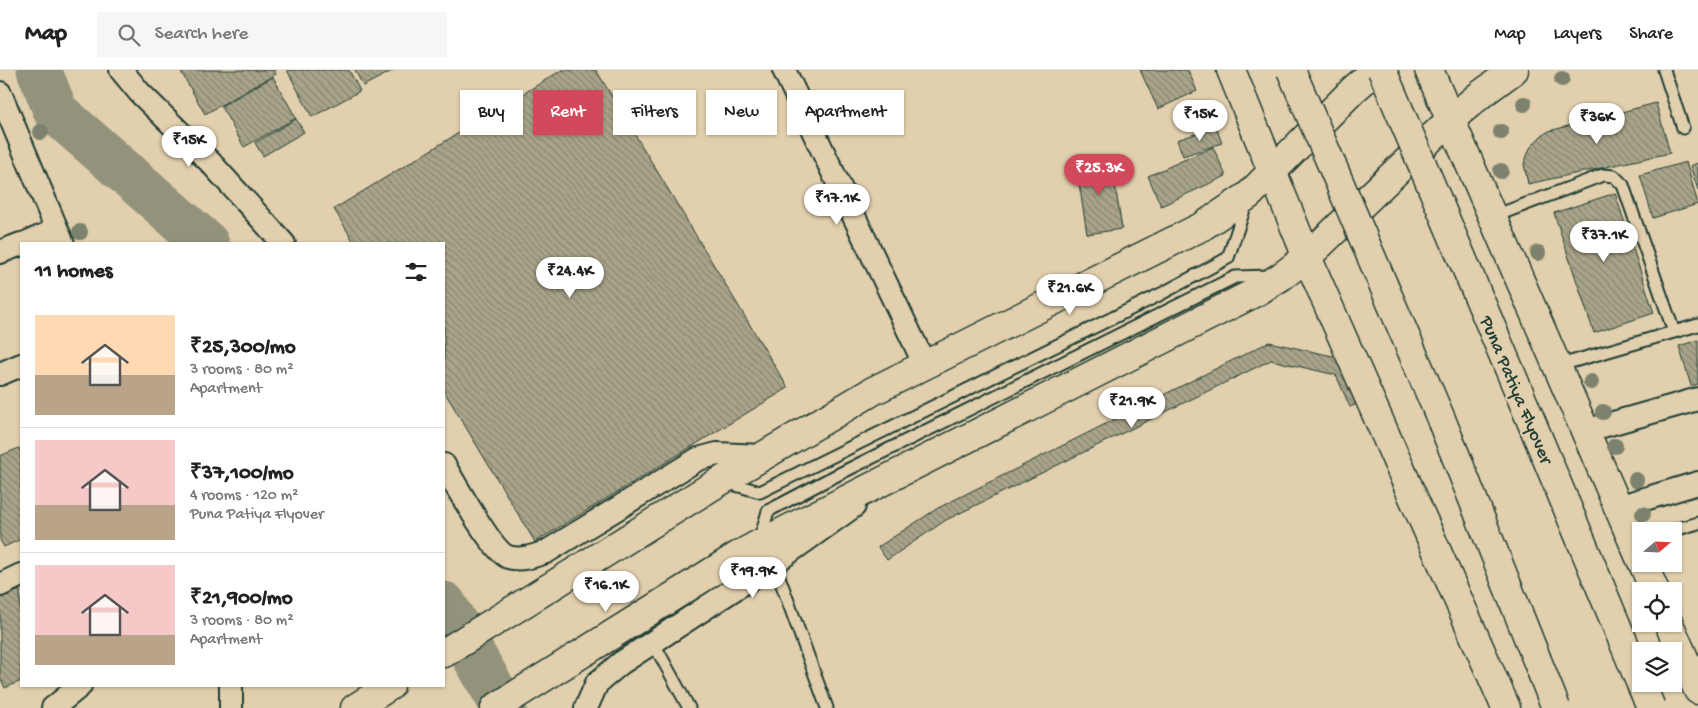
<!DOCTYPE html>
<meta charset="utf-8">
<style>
:root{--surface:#fff;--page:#f6f6f6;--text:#222;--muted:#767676;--line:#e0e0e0;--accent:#d1495b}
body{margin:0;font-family:"Gochi Hand",sans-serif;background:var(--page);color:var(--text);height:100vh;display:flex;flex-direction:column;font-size:19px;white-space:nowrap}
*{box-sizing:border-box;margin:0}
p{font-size:16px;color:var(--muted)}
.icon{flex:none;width:28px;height:28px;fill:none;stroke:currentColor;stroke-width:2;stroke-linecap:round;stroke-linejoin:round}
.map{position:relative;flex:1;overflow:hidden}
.side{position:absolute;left:20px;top:172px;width:425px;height:445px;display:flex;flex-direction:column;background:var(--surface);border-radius:0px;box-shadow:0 1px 4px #0004}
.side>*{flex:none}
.guide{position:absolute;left:460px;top:20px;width:475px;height:45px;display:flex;gap:10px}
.needle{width:32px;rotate:71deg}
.tools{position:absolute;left:1632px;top:452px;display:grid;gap:10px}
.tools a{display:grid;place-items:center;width:50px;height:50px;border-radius:0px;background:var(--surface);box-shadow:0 1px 4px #0004;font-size:25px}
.price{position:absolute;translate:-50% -42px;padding:0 11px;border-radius:18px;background:#fff;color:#222;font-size:16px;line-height:32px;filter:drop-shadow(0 1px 2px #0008)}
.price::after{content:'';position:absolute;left:50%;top:30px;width:15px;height:11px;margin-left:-8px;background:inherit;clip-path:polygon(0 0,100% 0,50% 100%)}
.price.on{background:var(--accent);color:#fff}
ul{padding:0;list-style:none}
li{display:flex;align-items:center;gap:15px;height:125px;padding:0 15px}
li+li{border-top:1px solid var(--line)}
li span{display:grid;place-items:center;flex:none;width:140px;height:100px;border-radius:0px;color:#555}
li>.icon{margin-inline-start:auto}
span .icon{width:60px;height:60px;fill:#fffc;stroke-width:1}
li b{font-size:21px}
h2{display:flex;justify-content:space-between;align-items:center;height:60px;padding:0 15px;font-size:21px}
.tag{padding:0 18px;border-radius:0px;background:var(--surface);box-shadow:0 1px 4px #0004;font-size:18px;line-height:45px}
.tag.on{background:var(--accent);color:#fff}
header{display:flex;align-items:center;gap:30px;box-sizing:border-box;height:70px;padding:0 25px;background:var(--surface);border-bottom:1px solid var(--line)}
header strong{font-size:24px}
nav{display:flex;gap:28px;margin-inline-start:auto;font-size:18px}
.search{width:350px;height:45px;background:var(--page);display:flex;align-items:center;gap:12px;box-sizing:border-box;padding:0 18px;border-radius:0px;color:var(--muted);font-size:19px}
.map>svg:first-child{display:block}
</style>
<header>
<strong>Map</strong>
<div class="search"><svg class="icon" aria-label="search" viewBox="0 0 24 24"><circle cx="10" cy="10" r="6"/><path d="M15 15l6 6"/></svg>Search here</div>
<nav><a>Map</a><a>Layers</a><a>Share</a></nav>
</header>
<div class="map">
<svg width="1698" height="638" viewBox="0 0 1698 638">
<defs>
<pattern id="building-back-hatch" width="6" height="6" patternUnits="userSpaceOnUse" patternTransform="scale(1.25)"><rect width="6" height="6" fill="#a9a48a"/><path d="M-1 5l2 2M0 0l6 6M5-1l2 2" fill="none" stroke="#898772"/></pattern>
</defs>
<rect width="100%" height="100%" fill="#e2cfad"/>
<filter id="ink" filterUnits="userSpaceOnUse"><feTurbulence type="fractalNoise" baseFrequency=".02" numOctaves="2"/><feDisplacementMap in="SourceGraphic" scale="10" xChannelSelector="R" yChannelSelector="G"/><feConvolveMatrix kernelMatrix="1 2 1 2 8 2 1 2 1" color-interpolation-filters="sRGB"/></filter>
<g filter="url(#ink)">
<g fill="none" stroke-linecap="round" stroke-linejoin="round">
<!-- river -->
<path stroke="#93937b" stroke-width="45" d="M39,0L56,42L207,174
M444,534L504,638"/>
</g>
<!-- building -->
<path fill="url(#building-back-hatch)" stroke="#1f3d34" d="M180,0H274L276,4L205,44Z
M287,0H349L360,21L312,47Z
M355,0H394L363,16Z
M562,0H596L788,318L535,472L444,321V174H355L334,139Z
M1140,0H1188L1197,21L1158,39Z
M273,7L296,48L244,77L221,36Z
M1656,33L1670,83L1528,114L1524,94L1530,78L1541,66L1549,61Z
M296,49L304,62L263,86L255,73Z
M1216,57L1222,73L1183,86L1177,70Z
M1213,77L1226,106L1161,136L1148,106Z
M1111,89L1122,159L1087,164L1076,94Z
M1686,92L1698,134L1653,148L1640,105Z
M1698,93V120L1690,96Z
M1615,123L1654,243L1594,263L1554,143Z
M1698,270V314L1691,316L1679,276Z
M1269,272L1346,289L1364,331L1350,337L1336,305L1271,290L946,450L887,490L878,477L938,438Z
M19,378L21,384V469L4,477L0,470V386Z
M20,520L21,611L5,618L2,611L0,612V528Z"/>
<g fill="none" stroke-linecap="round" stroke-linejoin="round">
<!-- lane casing -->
<g stroke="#1f3d34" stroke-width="15">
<path id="lane" d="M1664,0L1683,58
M1492,147L1603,105L1614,106L1623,115L1674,262
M1557,296L1698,255
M725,412L760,422L1161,224L1228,188L1246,134
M1671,461L1698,453
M760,469L768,441L827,410L1235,207L1270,206
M774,493L827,638
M653,572L689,638"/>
</g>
<!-- street casing -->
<g stroke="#1f3d34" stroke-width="26">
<path id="street" d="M121,0L140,23L211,93L284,174
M784,0L925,295
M0,23L63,174
M23,174L57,160
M0,182L21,174
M0,304L21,295
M1585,361L1698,329
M444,395C454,412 493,482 508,487C522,491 533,486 546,482L698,389L717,384L762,386
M1618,437L1698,413
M0,515L21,505
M53,638L80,616
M231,638V616
M586,638L597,613L621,593L774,493L854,436"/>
</g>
<!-- secondary casing -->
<g stroke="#1f3d34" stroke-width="31">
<path id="secondary" d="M444,583L709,418L873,321L1203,156L1249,125L1353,20L1376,0
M355,638L390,616
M495,638L739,485L759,474L1258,221L1282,206L1307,187L1450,50L1480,25L1514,0"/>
</g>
<!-- highway casing -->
<g stroke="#1f3d34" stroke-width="31">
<path id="highway" d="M1231,0L1307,187L1506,638
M1429,0L1641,490
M1643,494L1655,521
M1669,554L1698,620"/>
</g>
<!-- lane -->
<use href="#lane" stroke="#e2cfad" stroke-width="11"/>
<!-- street -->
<use href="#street" stroke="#e2cfad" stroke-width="22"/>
<!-- secondary -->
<use href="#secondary" stroke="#e2cfad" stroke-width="28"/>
<!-- highway -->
<use href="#highway" stroke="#e2cfad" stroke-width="28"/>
<!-- highway-bridge casing -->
<g stroke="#1f3d34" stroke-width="31" stroke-linecap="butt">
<path id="highway-bridge" d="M1291,0L1441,349L1556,638
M1382,0L1516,315L1651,638"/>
</g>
<!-- highway-bridge -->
<use href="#highway-bridge" stroke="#e2cfad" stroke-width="28"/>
</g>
<!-- trees -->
<g fill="#7b826d">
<circle cx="1562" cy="9" r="8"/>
<circle cx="1524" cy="34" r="8"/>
<circle cx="41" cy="62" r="8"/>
<circle cx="1501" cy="62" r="8"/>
<circle cx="1501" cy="101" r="8"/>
<circle cx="80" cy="162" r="8"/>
<circle cx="1538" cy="183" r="8"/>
<circle cx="1591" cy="312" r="8"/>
<circle cx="1603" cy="342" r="8"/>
<circle cx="1615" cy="376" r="8"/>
<circle cx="1636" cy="410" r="8"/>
<circle cx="1643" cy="444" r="8"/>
</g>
</g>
<g text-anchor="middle" stroke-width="4" stroke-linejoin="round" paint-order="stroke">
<!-- street labels -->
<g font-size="19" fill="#1f3d34" stroke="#e2cfad">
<text transform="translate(1518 319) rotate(67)" y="7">Puna Patiya Flyover</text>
</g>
</g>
</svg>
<div class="tools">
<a><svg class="needle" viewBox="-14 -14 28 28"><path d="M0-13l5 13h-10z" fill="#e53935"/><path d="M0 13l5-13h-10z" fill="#767676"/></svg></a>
<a><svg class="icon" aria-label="locate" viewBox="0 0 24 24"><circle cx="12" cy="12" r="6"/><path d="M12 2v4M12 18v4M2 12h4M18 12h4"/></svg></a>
<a><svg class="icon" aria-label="layers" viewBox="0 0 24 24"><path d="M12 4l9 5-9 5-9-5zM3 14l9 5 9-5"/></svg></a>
</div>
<b class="price" style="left:1200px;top:72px">₹15K</b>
<b class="price" style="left:1597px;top:75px">₹36K</b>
<b class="price" style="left:189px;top:98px">₹15K</b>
<b class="price on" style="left:1099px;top:126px">₹25.3K</b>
<b class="price" style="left:837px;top:156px">₹17.1K</b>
<b class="price" style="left:1604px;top:193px">₹37.1K</b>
<b class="price" style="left:570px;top:229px">₹24.4K</b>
<b class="price" style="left:1070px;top:246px">₹21.6K</b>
<b class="price" style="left:1132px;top:359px">₹21.9K</b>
<b class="price" style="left:753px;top:529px">₹19.9K</b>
<b class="price" style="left:606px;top:543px">₹16.1K</b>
<div class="guide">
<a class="tag">Buy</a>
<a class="tag on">Rent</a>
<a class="tag">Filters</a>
<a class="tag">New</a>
<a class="tag">Apartment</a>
</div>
<section class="side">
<h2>11 homes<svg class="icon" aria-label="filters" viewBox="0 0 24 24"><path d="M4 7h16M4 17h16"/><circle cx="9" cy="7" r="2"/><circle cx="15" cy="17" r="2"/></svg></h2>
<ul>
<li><span style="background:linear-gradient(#ffd9b3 60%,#b9a48a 0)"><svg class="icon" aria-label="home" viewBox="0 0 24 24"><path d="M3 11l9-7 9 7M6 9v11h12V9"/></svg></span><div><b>₹25,300/mo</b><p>3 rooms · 80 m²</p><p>Apartment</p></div></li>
<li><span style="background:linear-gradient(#f6c9c9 65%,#b9a48a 0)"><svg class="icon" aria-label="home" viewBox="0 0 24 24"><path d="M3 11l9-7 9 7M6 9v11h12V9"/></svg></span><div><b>₹37,100/mo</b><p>4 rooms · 120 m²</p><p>Puna Patiya Flyover</p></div></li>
<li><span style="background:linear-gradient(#f6c9c9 70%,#b9a48a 0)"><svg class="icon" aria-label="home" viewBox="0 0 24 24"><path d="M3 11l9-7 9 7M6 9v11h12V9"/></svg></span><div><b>₹21,900/mo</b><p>3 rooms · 80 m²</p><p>Apartment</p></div></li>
</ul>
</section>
</div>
